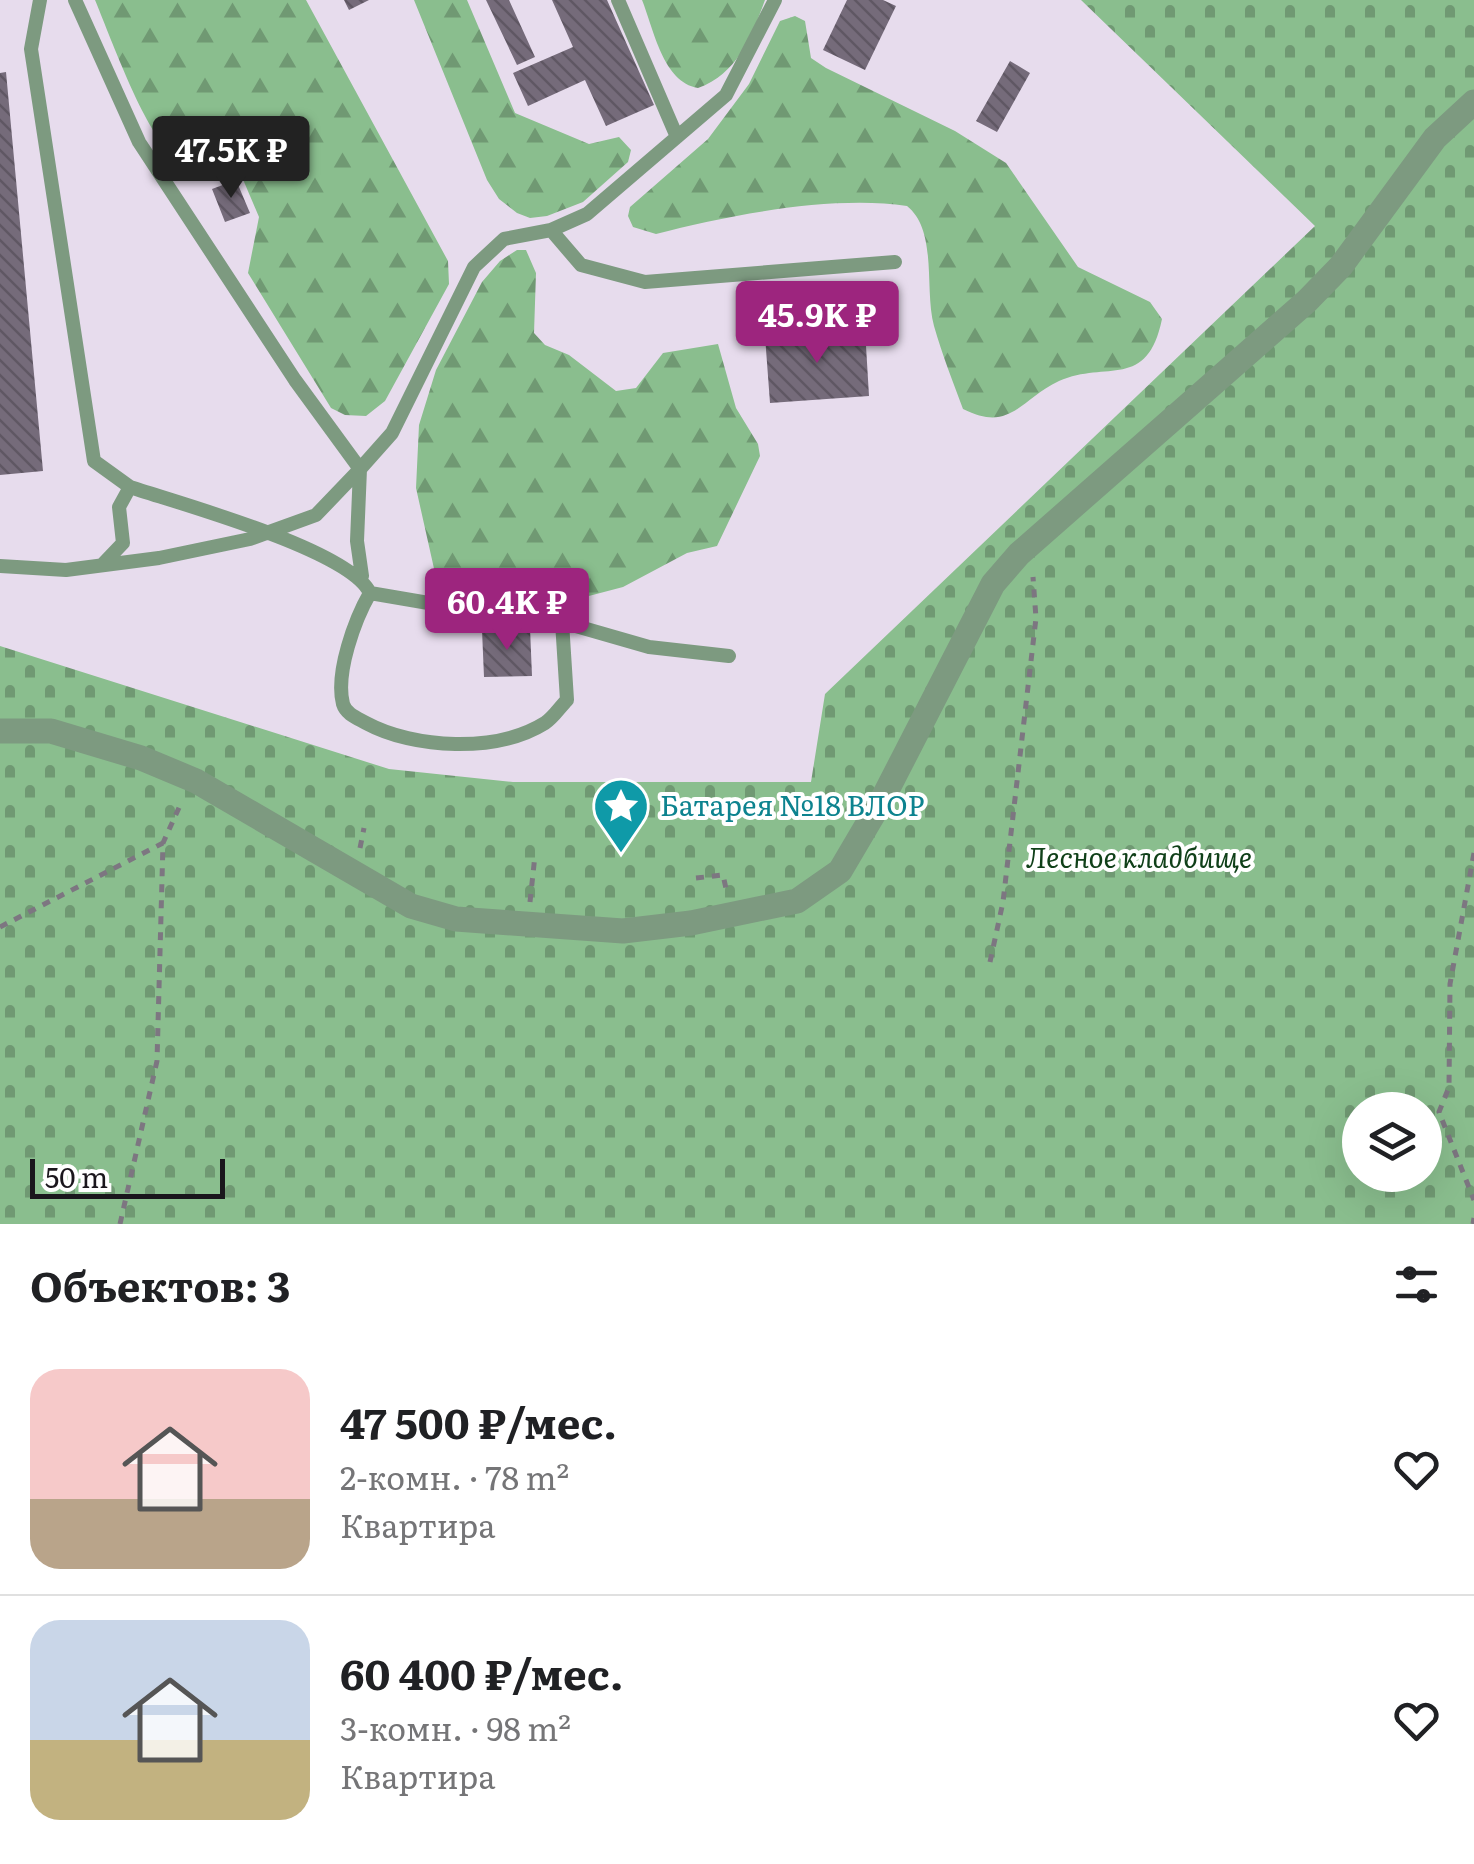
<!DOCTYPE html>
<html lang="ru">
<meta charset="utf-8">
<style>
:root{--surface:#fff;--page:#f6f6f6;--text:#202124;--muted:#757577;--line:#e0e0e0;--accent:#9d257e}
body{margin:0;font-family:Literata,serif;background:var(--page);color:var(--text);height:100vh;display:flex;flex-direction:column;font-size:38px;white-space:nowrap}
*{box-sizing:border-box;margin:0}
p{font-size:32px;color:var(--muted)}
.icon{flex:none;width:55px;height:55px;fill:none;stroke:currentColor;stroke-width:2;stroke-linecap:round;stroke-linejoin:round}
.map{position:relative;height:1224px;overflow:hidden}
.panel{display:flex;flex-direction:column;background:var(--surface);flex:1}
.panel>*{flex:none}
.tools{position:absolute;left:1342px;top:1092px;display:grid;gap:20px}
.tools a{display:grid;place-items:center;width:100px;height:100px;border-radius:50%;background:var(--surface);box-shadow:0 10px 40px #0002;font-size:50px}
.scale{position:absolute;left:30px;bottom:25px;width:195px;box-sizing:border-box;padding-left:10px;border:5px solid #1a161c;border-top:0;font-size:28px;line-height:35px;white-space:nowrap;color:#1a161c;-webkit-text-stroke:8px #fff;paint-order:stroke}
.price{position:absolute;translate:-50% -85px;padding:0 22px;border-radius:10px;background:var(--accent);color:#fff;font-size:32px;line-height:65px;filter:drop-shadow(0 2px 5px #0008)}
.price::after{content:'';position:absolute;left:50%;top:60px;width:30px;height:22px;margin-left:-15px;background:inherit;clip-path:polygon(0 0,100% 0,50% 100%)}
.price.on{background:#222;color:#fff}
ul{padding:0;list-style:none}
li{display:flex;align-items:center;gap:30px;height:250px;padding:0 30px}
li+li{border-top:2px solid var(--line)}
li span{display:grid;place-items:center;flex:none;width:280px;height:200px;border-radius:30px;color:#555}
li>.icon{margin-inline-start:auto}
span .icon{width:120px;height:120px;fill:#fffc;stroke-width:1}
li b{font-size:42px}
h2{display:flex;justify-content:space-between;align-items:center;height:120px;padding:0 30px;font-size:42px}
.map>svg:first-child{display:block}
</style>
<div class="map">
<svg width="1474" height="1224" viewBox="0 0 1474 1224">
<defs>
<pattern id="forest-firs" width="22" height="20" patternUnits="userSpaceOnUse" patternTransform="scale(2.5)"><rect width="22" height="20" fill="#8abe8e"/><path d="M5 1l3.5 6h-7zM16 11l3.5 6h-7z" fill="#709973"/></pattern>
<pattern id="cemetery-stones" width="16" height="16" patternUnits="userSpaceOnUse" patternTransform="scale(2.5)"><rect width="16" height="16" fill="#8abe8e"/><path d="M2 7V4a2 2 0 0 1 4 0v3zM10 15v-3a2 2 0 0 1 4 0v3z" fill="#709973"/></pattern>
<pattern id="building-back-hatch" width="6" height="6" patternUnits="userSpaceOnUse" patternTransform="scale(2.5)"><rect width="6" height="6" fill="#756b7a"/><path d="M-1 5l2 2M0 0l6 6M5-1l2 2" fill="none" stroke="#5f5763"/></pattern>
</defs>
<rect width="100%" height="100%" fill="#e7dced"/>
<!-- forest -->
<path fill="url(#forest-firs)" d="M95,0H306L448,261L449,284L385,401L366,416L345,415L331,408L248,273L259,217L239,170C216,162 185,161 166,146C143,127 108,31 95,0Z
M414,0H467L515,113L589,144L619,137L631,150L628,162L583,202L547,216L530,218L517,213L499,199L487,180Z
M642,0H765C751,37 738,73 698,88C663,82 654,30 642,0Z
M795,16L805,21L811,58L826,68L955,131L1006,163L1078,267L1150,302L1162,319C1147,391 1107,360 1059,381C1019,400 1011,433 963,409C953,382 942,354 934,326C924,289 938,231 907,206C832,195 729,215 656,234L633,227L628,216L630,207L708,139L749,84L780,21Z
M517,250H526L536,273L534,333L545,345L569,355L616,391L636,388L663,353L718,344L736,408L758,444L760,456L717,546L687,553L623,587L566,602L523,586L484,582L462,587L435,573L416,488L419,425L436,370L482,282L500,261Z"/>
<!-- cemetery -->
<path fill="url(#cemetery-stones)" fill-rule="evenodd" d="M1081,0H1474V1224H0V646L389,769L513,782H811L825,694L1315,226ZM1360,1110H1425V1175H1360Z"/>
<!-- building -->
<path fill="url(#building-back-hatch)" d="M344,0H369L349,10Z
M486,0H509L535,57L517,65Z
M552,0H607L654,105L606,126L585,80L528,106L513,73L573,47Z
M847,0H883L896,6L865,70L823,50Z
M1010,61L1030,73L997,132L976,121Z
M6,72L43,471L0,475V73Z
M236,180L250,213L225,222L212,189Z
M865,329L869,396L770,403L765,336Z
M530,628L532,676L484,677L482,630Z"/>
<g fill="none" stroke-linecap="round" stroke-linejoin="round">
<!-- path -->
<path stroke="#7d7681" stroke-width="5" stroke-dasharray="8 8" stroke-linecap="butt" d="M360,848L364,828
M1474,853L1450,984L1449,1087L1439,1112L1474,1200
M696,878L723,875L727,893
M530,902L535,855
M0,927L163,843
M990,962L1003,902L1036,618L1033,577
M120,1224L157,1061L163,843L182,801
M1473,1224L1474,1218"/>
<!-- service -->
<path stroke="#7d9a80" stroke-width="14" d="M40,0L31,49L94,461L130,487
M618,0L677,137
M551,230L581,265L645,282L895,262
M102,565L123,543L119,507L130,487C181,504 350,550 370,593L446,606L544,611L562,622L567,700C560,707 553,718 545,723C497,753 414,749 366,723C357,718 346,714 343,704C335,673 355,619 370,593
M0,566L66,570L159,558L250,539L316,515L360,469L295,380L139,142L75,0
M362,576L357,541L360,469L392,433L474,267L504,239L551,230L587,214L726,95L775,0
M562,622L649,647L729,656"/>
<!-- minor -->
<path stroke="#7d9a80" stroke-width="25" d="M0,731H51L141,758L196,781L411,906L456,919L623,931L691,923L797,901L840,871L883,798L993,584L1019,554L1307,301L1341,266L1435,138L1474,102"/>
</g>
<!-- icons -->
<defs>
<g id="sight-pin" transform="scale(2.875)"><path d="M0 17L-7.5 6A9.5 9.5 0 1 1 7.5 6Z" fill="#0f9aa8" stroke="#fff"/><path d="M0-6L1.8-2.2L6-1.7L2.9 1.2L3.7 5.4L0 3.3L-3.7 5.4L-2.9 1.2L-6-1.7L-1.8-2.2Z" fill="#fff"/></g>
</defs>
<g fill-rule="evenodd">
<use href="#sight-pin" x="621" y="806"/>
</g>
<g text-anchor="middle" stroke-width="8" stroke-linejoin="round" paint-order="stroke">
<!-- culture labels -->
<g font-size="28" fill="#0d838f" stroke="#fff" text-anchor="start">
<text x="660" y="816">Батарея №18 ВЛОР</text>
</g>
<!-- park labels -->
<g font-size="28" font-style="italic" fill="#104019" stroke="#fff">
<text x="1139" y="868">Лесное кладбище</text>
</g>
</g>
</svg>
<div class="tools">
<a><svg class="icon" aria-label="layers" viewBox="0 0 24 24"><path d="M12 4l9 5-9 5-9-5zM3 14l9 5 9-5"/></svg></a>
</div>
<div class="scale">50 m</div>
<b class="price on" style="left:231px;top:201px">47.5K ₽</b>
<b class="price" style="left:817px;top:366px">45.9K ₽</b>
<b class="price" style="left:507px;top:653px">60.4K ₽</b>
</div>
<section class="panel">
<h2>Объектов: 3<svg class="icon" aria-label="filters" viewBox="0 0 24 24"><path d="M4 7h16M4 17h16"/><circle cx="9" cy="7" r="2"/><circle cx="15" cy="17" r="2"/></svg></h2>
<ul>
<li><span style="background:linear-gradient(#f6c9c9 65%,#b9a48a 0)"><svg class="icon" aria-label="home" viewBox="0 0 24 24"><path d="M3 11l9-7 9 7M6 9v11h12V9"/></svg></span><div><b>47 500 ₽/мес.</b><p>2-комн. · 78 m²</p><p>Квартира</p></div><svg class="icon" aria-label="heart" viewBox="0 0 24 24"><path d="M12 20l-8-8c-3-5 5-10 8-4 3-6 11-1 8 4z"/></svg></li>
<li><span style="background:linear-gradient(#c9d6e8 60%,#c2b280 0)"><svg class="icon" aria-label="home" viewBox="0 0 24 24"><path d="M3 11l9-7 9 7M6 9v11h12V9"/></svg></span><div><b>60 400 ₽/мес.</b><p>3-комн. · 98 m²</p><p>Квартира</p></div><svg class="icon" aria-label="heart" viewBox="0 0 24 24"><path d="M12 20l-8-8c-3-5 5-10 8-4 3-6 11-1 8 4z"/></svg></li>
</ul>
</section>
